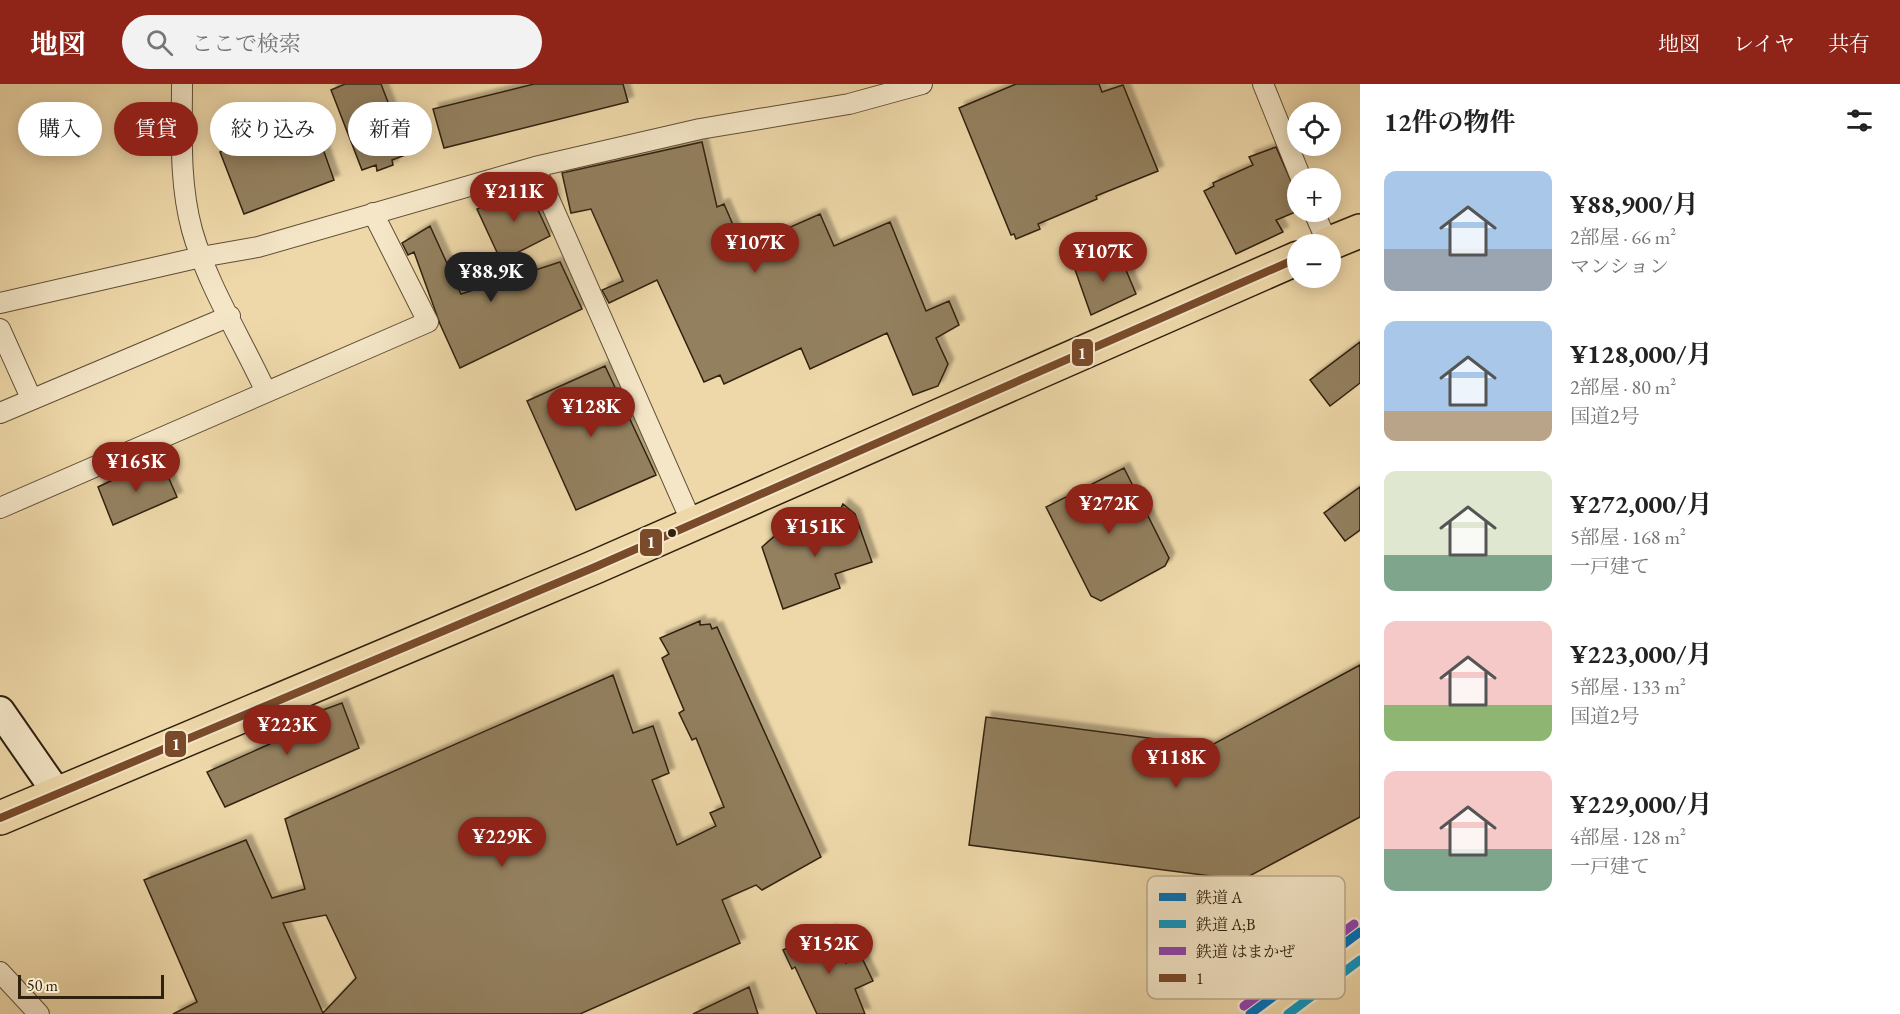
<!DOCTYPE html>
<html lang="ja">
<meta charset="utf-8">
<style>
:root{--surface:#fff;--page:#f2f2f2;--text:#222;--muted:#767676;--accent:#8f2418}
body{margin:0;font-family:"EB Garamond","Noto Serif JP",serif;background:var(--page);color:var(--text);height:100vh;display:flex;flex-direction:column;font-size:22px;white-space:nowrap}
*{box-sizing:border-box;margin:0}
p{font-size:20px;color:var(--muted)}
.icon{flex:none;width:33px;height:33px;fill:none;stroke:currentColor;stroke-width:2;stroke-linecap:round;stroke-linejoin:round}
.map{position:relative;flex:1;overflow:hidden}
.panel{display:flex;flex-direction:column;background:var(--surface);width:540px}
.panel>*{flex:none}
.hud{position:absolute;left:18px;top:18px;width:570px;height:54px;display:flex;gap:12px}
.tools{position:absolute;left:1287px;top:18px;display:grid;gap:12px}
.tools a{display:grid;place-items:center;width:54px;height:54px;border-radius:50%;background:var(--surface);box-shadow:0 3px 15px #0003;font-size:30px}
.scale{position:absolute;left:18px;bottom:15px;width:146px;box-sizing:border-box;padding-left:6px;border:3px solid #30210f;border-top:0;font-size:16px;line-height:21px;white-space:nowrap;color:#30210f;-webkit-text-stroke:4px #f4e6c7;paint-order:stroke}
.price{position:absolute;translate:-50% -51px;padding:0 14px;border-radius:21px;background:var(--accent);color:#fff;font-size:20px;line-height:39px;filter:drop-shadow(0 2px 3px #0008)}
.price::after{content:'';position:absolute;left:50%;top:36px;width:18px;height:14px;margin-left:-9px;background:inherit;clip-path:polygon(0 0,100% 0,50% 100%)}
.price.active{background:#222;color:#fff}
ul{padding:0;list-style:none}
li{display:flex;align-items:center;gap:18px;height:150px;padding:0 24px}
li span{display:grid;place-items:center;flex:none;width:168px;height:120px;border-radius:12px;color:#555}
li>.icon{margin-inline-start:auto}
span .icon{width:72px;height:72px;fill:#fffc;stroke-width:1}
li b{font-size:26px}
h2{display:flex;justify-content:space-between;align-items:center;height:72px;padding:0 24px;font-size:26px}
.pill{padding:0 21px;border-radius:27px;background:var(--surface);box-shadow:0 3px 15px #0003;font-size:21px;line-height:54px}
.pill.active{background:var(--accent);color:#fff}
header{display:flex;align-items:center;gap:36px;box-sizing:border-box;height:84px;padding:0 30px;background:var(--accent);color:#fff}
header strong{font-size:28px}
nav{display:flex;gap:33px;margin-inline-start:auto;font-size:21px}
.search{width:420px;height:54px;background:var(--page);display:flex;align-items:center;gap:15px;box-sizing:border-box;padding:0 21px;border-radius:33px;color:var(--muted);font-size:22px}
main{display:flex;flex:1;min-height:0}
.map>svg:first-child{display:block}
</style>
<header>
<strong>地図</strong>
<div class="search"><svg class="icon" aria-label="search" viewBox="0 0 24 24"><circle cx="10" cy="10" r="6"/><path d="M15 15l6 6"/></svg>ここで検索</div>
<nav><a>地図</a><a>レイヤ</a><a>共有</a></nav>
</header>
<main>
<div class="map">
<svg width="1360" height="930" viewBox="0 0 1360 930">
<defs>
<filter id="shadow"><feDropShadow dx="5.5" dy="-5.5" stdDeviation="1.5" flood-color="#0004"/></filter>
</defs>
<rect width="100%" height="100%" fill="#eed8a9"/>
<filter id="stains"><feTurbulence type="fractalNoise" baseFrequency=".00333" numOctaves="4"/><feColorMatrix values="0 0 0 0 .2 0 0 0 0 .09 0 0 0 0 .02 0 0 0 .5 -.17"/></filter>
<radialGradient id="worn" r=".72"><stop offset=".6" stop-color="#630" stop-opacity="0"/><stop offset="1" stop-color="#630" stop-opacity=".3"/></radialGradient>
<!-- building -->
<path fill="#93805f" stroke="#30210f" stroke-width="1.5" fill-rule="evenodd" filter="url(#shadow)" d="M345,0H381L408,70L392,76L393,81L377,87L376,81L362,86L331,6Z
M534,0H623L628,18L444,64L433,25Z
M1016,0H1099L1102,8L1123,1L1158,87L1096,112L1097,115L1038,140L1040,145L1016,155L1014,150L1011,151L959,24Z
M312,34L334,96L244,130L220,68Z
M702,58L717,123L724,120L743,164L820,130L834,162L890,138L926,227L949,217L959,241L936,254L948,280L938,302L913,311L887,249L810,285L801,264L724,300L720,291L704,298L657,196L609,219L602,206L623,197L591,125L571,129L562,89Z
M1276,63L1298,113V127L1276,136L1283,148L1236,170L1204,107L1214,102L1213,99L1253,81L1249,73Z
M527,102L550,152L501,177L477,125Z
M430,142L461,210L560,178L582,225L460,284L440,240L414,168L408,171L402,159Z
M1101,167L1109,186L1123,179L1136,210L1091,231L1073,180Z
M1360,258V299L1330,322L1310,296Z
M605,282L656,391L576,426L527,317Z
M163,381L177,413L113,441L98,403L140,383L143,389Z
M1124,384L1169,474L1165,482L1101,517L1091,512L1046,423Z
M1360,403V446L1345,457L1324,429Z
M843,420L855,430L872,478L835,490L840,504L783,525L762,463L785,443L813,441L830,446Z
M700,537V541L710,540L712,545L717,543L821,773L762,806L756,801L722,816L740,859L580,930H173L197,918L144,796L246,756L272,814L305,805L285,735L613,591L633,649L653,642L669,689L652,696L677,761L716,742L710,729L724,723L696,654L692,656L679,629L684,626L662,574L669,570L660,554ZM326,831L356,894L323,929L283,839Z
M1360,581V733L1242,796L969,761L986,633L1210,662Z
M342,619L359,664L225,723L207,688L299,647L293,637Z
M831,846L846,879L861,872L873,897L855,905L865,930H817L795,883L792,885L783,866Z
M749,903L758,930H693Z"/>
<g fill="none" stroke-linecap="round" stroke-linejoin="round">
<!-- street casing -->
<g stroke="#604f36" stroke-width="22">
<path id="street" d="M182,0C182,49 179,98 192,146C207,200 242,256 266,308
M1263,0L1301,94
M535,83L692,439
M1314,128L1328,160
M0,219L201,173L258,163L535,83L700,45L849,20L922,0
M0,245L31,314
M0,329L230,232
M0,424L428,238L373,129
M0,888L39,930"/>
</g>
<!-- secondary casing -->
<g stroke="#30210f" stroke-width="32">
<path id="secondary" d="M0,627L57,709"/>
</g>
<!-- highway casing -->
<g stroke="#30210f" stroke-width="36">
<path id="highway" d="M1328,160L1360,147
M0,734L595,483L1298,174"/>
</g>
<!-- street -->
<use href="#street" stroke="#f4e6c7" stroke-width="20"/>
<!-- secondary -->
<use href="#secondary" stroke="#f4e6c7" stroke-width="28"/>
<!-- highway -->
<use href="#highway" stroke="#eed8a9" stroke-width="33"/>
<!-- bus-1 casing -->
<g stroke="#f4e6c7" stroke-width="12">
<path id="bus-1" d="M0,734L595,483L1298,174"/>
</g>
<!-- bus-1 -->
<use href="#bus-1" stroke="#7a4b2a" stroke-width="8"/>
<!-- rail-1 casing -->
<g stroke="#f4e6c7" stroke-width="14">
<path id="rail-1" d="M1250,930L1360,848"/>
</g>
<!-- rail-2 casing -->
<g stroke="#f4e6c7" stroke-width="14">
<path id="rail-2" d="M1288,930L1360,876"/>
</g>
<!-- rail-3 casing -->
<g stroke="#f4e6c7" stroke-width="14">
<path id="rail-3" d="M1244,922L1354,840"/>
</g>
<!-- rail-1 -->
<use href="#rail-1" stroke="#0072bc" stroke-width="9"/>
<!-- rail-2 -->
<use href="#rail-2" stroke="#0c98c3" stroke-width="9"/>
<!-- rail-3 -->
<use href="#rail-3" stroke="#8e44ad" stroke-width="9"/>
</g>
<!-- markers -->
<circle fill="#30210f" stroke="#f4e6c7" stroke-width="2" cx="672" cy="449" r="5"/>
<!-- legend -->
<rect x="1147" y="792" width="198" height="123" rx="9" fill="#f4e6c7" stroke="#b9ab90" stroke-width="1.5"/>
<rect x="1159" y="809" width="27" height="8" fill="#0072bc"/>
<rect x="1159" y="836" width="27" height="8" fill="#0c98c3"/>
<rect x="1159" y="863" width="27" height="8" fill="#8e44ad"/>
<rect x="1159" y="890" width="27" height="8" fill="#7a4b2a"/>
<g font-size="16" fill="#30210f">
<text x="1196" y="819">鉄道 A</text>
<text x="1196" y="846">鉄道 A;B</text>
<text x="1196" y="873">鉄道 はまかぜ</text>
<text x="1196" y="900">1</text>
</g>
<g stroke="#f4e6c7" stroke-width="2">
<rect x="1071" y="254" width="23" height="29" rx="6" fill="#7a4b2a"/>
<rect x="639" y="444" width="24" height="29" rx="6" fill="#7a4b2a"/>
<rect x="164" y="646" width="23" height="28" rx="6" fill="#7a4b2a"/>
</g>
<g font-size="16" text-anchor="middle" font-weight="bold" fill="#fff">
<text x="1082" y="275">1</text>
<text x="651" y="464">1</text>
<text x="176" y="666">1</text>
</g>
<rect width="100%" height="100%" filter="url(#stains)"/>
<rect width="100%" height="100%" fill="url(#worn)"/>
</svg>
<div class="tools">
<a><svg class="icon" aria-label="locate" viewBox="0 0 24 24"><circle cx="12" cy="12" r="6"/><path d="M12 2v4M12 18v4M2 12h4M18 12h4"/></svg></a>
<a>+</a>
<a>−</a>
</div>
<div class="scale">50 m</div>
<b class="price" style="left:514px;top:139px">¥211K</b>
<b class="price" style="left:755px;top:190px">¥107K</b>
<b class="price" style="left:1103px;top:199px">¥107K</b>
<b class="price active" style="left:491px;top:219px">¥88.9K</b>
<b class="price" style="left:591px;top:354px">¥128K</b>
<b class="price" style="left:136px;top:409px">¥165K</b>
<b class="price" style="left:1109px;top:451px">¥272K</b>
<b class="price" style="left:815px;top:474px">¥151K</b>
<b class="price" style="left:287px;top:672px">¥223K</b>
<b class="price" style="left:1176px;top:705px">¥118K</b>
<b class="price" style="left:502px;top:784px">¥229K</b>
<b class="price" style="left:829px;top:891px">¥152K</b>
<div class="hud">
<a class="pill">購入</a>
<a class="pill active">賃貸</a>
<a class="pill">絞り込み</a>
<a class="pill">新着</a>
</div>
</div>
<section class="panel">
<h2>12件の物件<svg class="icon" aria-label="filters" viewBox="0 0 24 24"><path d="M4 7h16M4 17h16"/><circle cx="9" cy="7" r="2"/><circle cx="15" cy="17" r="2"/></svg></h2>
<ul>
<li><span style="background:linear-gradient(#a9c7e8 65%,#9aa5b1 0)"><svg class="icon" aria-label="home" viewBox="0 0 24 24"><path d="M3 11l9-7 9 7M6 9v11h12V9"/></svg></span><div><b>¥88,900/月</b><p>2部屋 · 66 m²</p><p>マンション</p></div></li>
<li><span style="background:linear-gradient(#a9c7e8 75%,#b9a48a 0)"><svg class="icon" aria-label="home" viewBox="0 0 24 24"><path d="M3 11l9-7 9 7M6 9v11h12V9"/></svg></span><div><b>¥128,000/月</b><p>2部屋 · 80 m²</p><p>国道2号</p></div></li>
<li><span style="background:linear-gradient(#dfe7d0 70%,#7fa58c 0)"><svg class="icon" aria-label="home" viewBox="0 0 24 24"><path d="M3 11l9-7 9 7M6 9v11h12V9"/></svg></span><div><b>¥272,000/月</b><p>5部屋 · 168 m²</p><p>一戸建て</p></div></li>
<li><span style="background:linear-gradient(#f6c9c9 70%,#8fb573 0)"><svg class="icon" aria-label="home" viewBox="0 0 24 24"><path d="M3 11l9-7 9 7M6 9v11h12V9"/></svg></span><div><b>¥223,000/月</b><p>5部屋 · 133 m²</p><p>国道2号</p></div></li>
<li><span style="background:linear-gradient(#f6c9c9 65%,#7fa58c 0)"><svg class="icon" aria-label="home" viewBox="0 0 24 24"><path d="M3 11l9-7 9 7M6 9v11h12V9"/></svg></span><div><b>¥229,000/月</b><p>4部屋 · 128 m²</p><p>一戸建て</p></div></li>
</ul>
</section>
</main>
